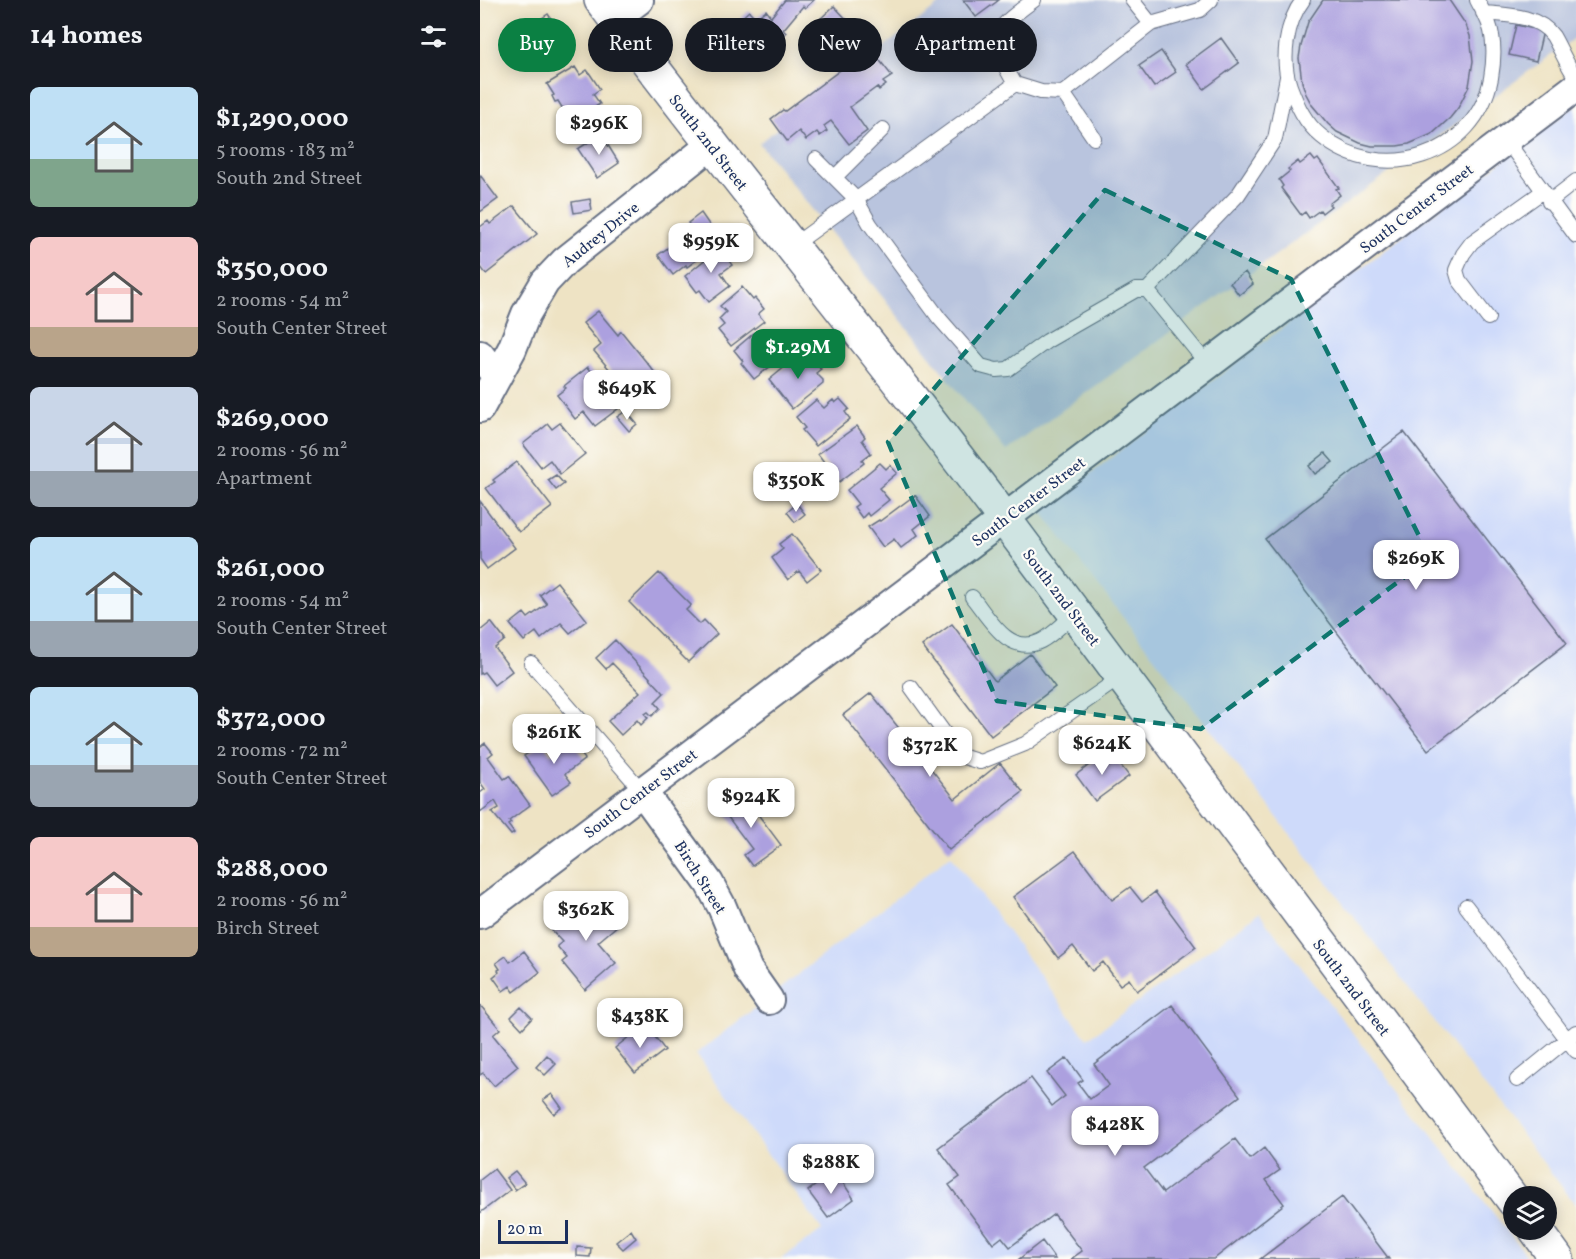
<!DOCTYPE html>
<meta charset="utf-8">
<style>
:root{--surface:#171b24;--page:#242831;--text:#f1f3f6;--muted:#9ea1a6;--accent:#0b8043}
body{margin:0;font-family:Vollkorn,serif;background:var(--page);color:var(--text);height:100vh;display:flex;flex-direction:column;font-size:22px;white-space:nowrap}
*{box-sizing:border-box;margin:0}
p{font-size:20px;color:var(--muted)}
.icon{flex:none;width:33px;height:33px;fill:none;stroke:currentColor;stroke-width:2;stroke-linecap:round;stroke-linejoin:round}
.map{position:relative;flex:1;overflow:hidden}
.sheet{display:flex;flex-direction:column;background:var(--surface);width:480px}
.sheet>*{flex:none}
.hud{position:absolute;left:18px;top:18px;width:570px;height:54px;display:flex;gap:12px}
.controls{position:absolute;left:1023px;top:1186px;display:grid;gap:12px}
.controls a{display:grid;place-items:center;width:54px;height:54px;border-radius:50%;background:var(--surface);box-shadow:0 3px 15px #0003;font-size:30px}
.scale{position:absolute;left:18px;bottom:15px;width:70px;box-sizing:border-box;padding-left:6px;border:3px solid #1b2f5e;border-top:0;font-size:16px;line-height:21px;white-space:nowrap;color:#1b2f5e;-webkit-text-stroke:4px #fdfcf7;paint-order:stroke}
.price{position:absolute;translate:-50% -51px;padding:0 14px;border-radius:12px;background:#fff;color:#222;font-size:20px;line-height:39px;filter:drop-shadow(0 2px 3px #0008)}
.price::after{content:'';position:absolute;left:50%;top:36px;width:18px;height:14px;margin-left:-9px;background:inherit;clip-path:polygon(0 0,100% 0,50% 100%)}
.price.active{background:var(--accent);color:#fff}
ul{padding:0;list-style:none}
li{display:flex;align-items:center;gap:18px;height:150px;padding:0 30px}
li span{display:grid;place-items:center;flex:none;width:168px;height:120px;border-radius:9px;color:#555}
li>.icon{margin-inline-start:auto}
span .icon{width:72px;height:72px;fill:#fffc;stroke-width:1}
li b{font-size:26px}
h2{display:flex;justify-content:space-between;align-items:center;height:72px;padding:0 30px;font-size:26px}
.pill{padding:0 21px;border-radius:27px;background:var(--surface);box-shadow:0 3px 15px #0003;font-size:21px;line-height:54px}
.pill.active{background:var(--accent);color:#fff}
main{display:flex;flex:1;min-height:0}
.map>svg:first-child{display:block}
</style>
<main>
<section class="sheet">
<h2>14 homes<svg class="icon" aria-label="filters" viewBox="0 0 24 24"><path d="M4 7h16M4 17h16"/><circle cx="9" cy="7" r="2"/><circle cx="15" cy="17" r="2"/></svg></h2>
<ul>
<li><span style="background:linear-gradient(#bfe0f5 60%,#7fa58c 0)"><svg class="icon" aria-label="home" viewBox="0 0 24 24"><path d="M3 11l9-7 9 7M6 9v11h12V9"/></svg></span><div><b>$1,290,000</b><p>5 rooms · 183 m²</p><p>South 2nd Street</p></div></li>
<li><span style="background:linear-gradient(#f6c9c9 75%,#b9a48a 0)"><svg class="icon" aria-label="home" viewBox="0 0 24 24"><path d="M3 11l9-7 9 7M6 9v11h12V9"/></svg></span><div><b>$350,000</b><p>2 rooms · 54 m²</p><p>South Center Street</p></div></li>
<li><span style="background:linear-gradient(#c9d6e8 70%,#9aa5b1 0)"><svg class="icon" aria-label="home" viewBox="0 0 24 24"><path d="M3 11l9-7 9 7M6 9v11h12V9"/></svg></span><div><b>$269,000</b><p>2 rooms · 56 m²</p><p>Apartment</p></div></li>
<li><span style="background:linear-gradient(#bfe0f5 70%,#9aa5b1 0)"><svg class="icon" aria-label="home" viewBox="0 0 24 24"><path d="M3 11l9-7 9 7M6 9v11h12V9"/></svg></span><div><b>$261,000</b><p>2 rooms · 54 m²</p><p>South Center Street</p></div></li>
<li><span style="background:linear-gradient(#bfe0f5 65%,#9aa5b1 0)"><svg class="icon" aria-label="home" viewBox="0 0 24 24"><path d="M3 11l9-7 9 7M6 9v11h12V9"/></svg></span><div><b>$372,000</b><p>2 rooms · 72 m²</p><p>South Center Street</p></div></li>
<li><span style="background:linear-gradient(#f6c9c9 75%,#b9a48a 0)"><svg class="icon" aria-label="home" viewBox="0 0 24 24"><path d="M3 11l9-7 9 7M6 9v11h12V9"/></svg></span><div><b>$288,000</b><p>2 rooms · 56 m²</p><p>Birch Street</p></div></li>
</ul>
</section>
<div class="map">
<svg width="1096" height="1259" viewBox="0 0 1096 1259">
<rect width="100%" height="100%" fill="#fdfcf7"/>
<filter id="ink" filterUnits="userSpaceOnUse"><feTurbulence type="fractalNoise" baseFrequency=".0167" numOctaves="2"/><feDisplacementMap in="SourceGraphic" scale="12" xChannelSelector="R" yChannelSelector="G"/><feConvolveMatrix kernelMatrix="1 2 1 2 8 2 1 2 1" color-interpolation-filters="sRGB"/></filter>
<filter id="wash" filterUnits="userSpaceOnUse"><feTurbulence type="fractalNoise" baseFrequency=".008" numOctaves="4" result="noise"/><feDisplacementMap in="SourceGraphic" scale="24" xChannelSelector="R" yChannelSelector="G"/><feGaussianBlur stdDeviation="1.35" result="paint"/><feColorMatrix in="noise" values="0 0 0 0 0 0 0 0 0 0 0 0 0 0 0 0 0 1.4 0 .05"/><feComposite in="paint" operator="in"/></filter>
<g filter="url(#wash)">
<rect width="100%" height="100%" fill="#eee3c4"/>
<!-- built -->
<path fill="#cedafa" d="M1096,105V1205L561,511Z
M471,855L607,1039L779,913L1046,1255L1041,1259H301L342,1230L216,1054Z"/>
<!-- industrial -->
<path fill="#b9c4de" d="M465,0H1096V37L526,451L279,143Z"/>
<g id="blocks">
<!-- building -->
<path fill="#aca0df" d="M305,0H334L325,8L323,6L303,30L306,33L262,70L255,62L252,65L246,58L250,55L243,47L264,29L257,22L269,11L276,18L286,10L291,17Z
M483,0H519L496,17Z
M843,0H969L986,25L990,36L993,61L989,86L978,108L970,118L952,134L929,144L917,146H892L880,143L857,132L848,124L832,105L826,94L822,82L819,58L821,46L828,22Z
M354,6L371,24L354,40L337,22Z
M68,14L79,30L46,54L34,37Z
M1036,25L1063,31L1056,61L1029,55Z
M741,38L759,63L724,89L706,64Z
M486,46L494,60L487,65L479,51Z
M390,48L412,76L403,82L406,85L399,90L397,87L370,107L387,131L369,144L351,121L344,126L347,131L340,136L337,132L326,140L319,131L307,141L291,119L303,110L305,111Z
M681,51L696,72L674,87L659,66Z
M95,67L100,75L107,70L110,74L120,89L113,94L120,104L91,122L78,101L75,102L72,96L74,95L67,84Z
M121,134L139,163L117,178L98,149Z
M831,156L835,161L838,159L859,188L856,189L860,195L849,204L851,206L842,213L840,210L829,218L825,212L821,215L801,188L803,186L799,180L810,171L808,169L818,161L820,164Z
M0,175L18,199L0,212Z
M110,199L112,210L94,213L92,202Z
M34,206L57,234L6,274L0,266V227L8,221L10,224Z
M221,213L241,242L207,267L206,265L193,275L178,255L213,230L208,223Z
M244,244L253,258L249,261L252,265L241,273L250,286L229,302L220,290L217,292L205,276Z
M765,272L773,284L759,295L750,283Z
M262,287L273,300L275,298L284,309L278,314L284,321L251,346L238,330L244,325L239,319L246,312L240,306Z
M118,311L138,335L141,331L176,374L151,395L114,351L121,345L103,323Z
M300,330L311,342L305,347L309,352L274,379L261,363L263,361L254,350L274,333L285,345Z
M323,352L333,364L335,362L341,369L336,373L343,380V384L312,409L289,380Z
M108,367L139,408L115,426L104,412L95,419L77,395L86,388L84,386Z
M360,399L369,409L365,412L370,419L336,446L322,430L325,428L316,417L336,400L344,408L353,400L355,403Z
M146,411L157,424L149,431L137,417Z
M80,423L105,454L80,474L70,460L61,467L43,444L68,424L72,429Z
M377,426L385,437L382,440L391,453L382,460L384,463L359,482L338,454Z
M924,432L1087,643L948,750L785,539Z
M845,453L853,462L835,474L829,466Z
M37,462L72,507L39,532L6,488L15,482L13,480Z
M400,463L406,469L410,465L417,473L399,488L409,500L389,516L387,513L382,518L374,507L378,504L367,490Z
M76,475L84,484L76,490L68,480Z
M435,495L450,516L434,529L438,535L421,548L414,539L403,547L388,527L399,520L400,521Z
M0,501L35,548L7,569L0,559Z
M317,504L325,514L315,522L307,512Z
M312,534L341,570L327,581L319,571L308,580L292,558L303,549L299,544Z
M179,573L211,605L206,610L220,624L224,620L237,634L208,662L149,602Z
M77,582L107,620L90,633L81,623L61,639L56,632L44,641L30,624L44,613L48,618L67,604L60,595Z
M11,622L25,640L15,648L32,671L14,685L4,672L0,674V631Z
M472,624L515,681L550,654L575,687L511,736L442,646Z
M135,640L184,693L175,702L180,708L172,716L168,712L165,714L168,718L161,725L157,720L141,735L128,721L160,692L132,663L126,669L116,658Z
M391,693L475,799L520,763L543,792L469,850L363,715Z
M91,741L105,759L85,774L91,782L72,795L44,756L63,743L71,754Z
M5,743L13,753L8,757L24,779L29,776L50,805L29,821L31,823L28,825L34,833L31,835L12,812L19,808L15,801L0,812V793L5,789L0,782V747Z
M629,750L649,776L615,801L596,775Z
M262,793L301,845L272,866L264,855L272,849L241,808Z
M595,851L632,900L650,887L662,902L675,892L716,947L657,991L649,979L640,985L623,962L612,971L593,946L578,958L533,897Z
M114,896L138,925L118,942L136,963L105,990L82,962L87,958L77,946L82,942L72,931Z
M44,951L60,972L34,992L30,986L23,991L13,977L19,972L18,970L20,969L16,963L26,956L30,962Z
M0,1005L20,1029L13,1035L38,1066L14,1086L3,1073L0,1075Z
M692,1005L760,1096L664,1168L683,1193L755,1139L770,1159L784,1148L800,1170L786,1180L804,1204L734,1259H591L602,1251L574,1214L530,1247L522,1237L513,1244L469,1185L480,1177L458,1148L551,1078L572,1106L585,1096L567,1073L587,1058L603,1080L598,1083L610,1099L629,1085L614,1064Z
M41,1007L52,1018L42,1029L31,1017Z
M165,1024L185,1050L155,1073L135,1048Z
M67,1055L76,1064L65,1075L56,1067Z
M72,1094L82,1108L74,1114L63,1100Z
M14,1169L30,1190L0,1213V1180Z
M35,1171L45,1183L35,1190L26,1178Z
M355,1171L374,1199L348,1218L328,1191Z
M862,1197L909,1259H780Z
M151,1230L156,1238L143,1249L136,1242Z
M562,1241L575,1259H539Z
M97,1247L111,1248L110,1257L97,1256Z"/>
</g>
</g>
<g filter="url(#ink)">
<use href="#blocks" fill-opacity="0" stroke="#656e82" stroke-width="1.5"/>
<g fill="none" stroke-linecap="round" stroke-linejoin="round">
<!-- service casing -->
<g stroke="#656e82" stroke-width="16">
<path id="service" d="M652,0L671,24
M823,0C806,22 801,60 810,86C817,105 825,123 841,136C901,186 996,157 1011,78C1014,61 1015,41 1009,24C1006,16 1001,8 997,0
M1003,13C1027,15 1058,15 1073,36C1081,50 1087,65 1096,78
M535,84C507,36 509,33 554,0
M583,93L614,138
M1026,140L1096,236
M336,159L376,199L390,224L459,318L501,366L516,370L528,369L567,341L656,290H667L758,195L795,139L807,77
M355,177L403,129
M1069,202L1096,181
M311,247L535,84L561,92L583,93L671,24L720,10L731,0
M667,290L728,365
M1008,318L979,280L976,270L983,254L992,242L1062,192
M492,597C509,618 529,657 561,641C573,635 584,622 595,614
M51,663L162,791
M431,687L481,756L500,762L545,744L641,677
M986,906L1096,1051
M1037,1080L1096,1032"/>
</g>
<!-- minor casing -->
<g stroke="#656e82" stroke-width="32">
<path id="minor" d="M135,18L159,0
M0,355L17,377
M0,408L32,349L46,314L65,282L85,261L231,145
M162,791L229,883L242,907L268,970L289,1000
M0,914L1096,87"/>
</g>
<!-- tertiary casing -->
<g stroke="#656e82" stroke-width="36">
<path id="tertiary" d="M121,0C253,176 393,345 526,521C696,746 863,975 1034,1201
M1056,1230L1077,1259"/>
</g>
<!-- service -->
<use href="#service" stroke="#fff" stroke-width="14"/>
<!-- minor -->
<use href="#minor" stroke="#fff" stroke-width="28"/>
<!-- tertiary -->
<use href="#tertiary" stroke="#fff" stroke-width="33"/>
</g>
</g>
<!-- marked area -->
<path fill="#0f766e" fill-opacity="0.2" stroke="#0f766e" stroke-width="4.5" stroke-dasharray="12 8" stroke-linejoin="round" d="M625,190L811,279L950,558L721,729L517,701L408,442Z"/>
<g text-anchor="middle" stroke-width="4.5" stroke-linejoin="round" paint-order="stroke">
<!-- street labels -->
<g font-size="16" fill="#1b2f5e" stroke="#fdfcf7">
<text transform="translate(229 142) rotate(52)" y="6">South 2nd Street</text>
<text transform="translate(936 208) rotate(-37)" y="6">South Center Street</text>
<text transform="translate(120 234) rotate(-39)" y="6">Audrey Drive</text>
<text transform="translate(548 501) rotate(-37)" y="6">South Center Street</text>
<text transform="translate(582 597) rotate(53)" y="6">South 2nd Street</text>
<text transform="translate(160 793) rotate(-37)" y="6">South Center Street</text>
<text transform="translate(221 877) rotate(58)" y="6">Birch Street</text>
<text transform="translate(872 987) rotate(53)" y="6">South 2nd Street</text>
</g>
</g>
</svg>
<div class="controls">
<a><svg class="icon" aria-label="layers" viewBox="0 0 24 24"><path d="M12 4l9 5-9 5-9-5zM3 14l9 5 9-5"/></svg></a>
</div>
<div class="scale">20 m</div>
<b class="price" style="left:119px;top:156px">$296K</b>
<b class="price" style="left:231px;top:274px">$959K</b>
<b class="price active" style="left:318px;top:380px">$1.29M</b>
<b class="price" style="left:147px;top:421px">$649K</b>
<b class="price" style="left:316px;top:513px">$350K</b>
<b class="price" style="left:936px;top:591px">$269K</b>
<b class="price" style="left:74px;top:765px">$261K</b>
<b class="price" style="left:622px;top:776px">$624K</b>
<b class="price" style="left:450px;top:778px">$372K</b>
<b class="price" style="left:271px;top:829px">$924K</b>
<b class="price" style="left:106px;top:942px">$362K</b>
<b class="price" style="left:160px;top:1049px">$438K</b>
<b class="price" style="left:635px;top:1157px">$428K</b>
<b class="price" style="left:351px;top:1195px">$288K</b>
<div class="hud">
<a class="pill active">Buy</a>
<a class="pill">Rent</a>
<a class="pill">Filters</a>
<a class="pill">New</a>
<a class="pill">Apartment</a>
</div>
</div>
</main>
